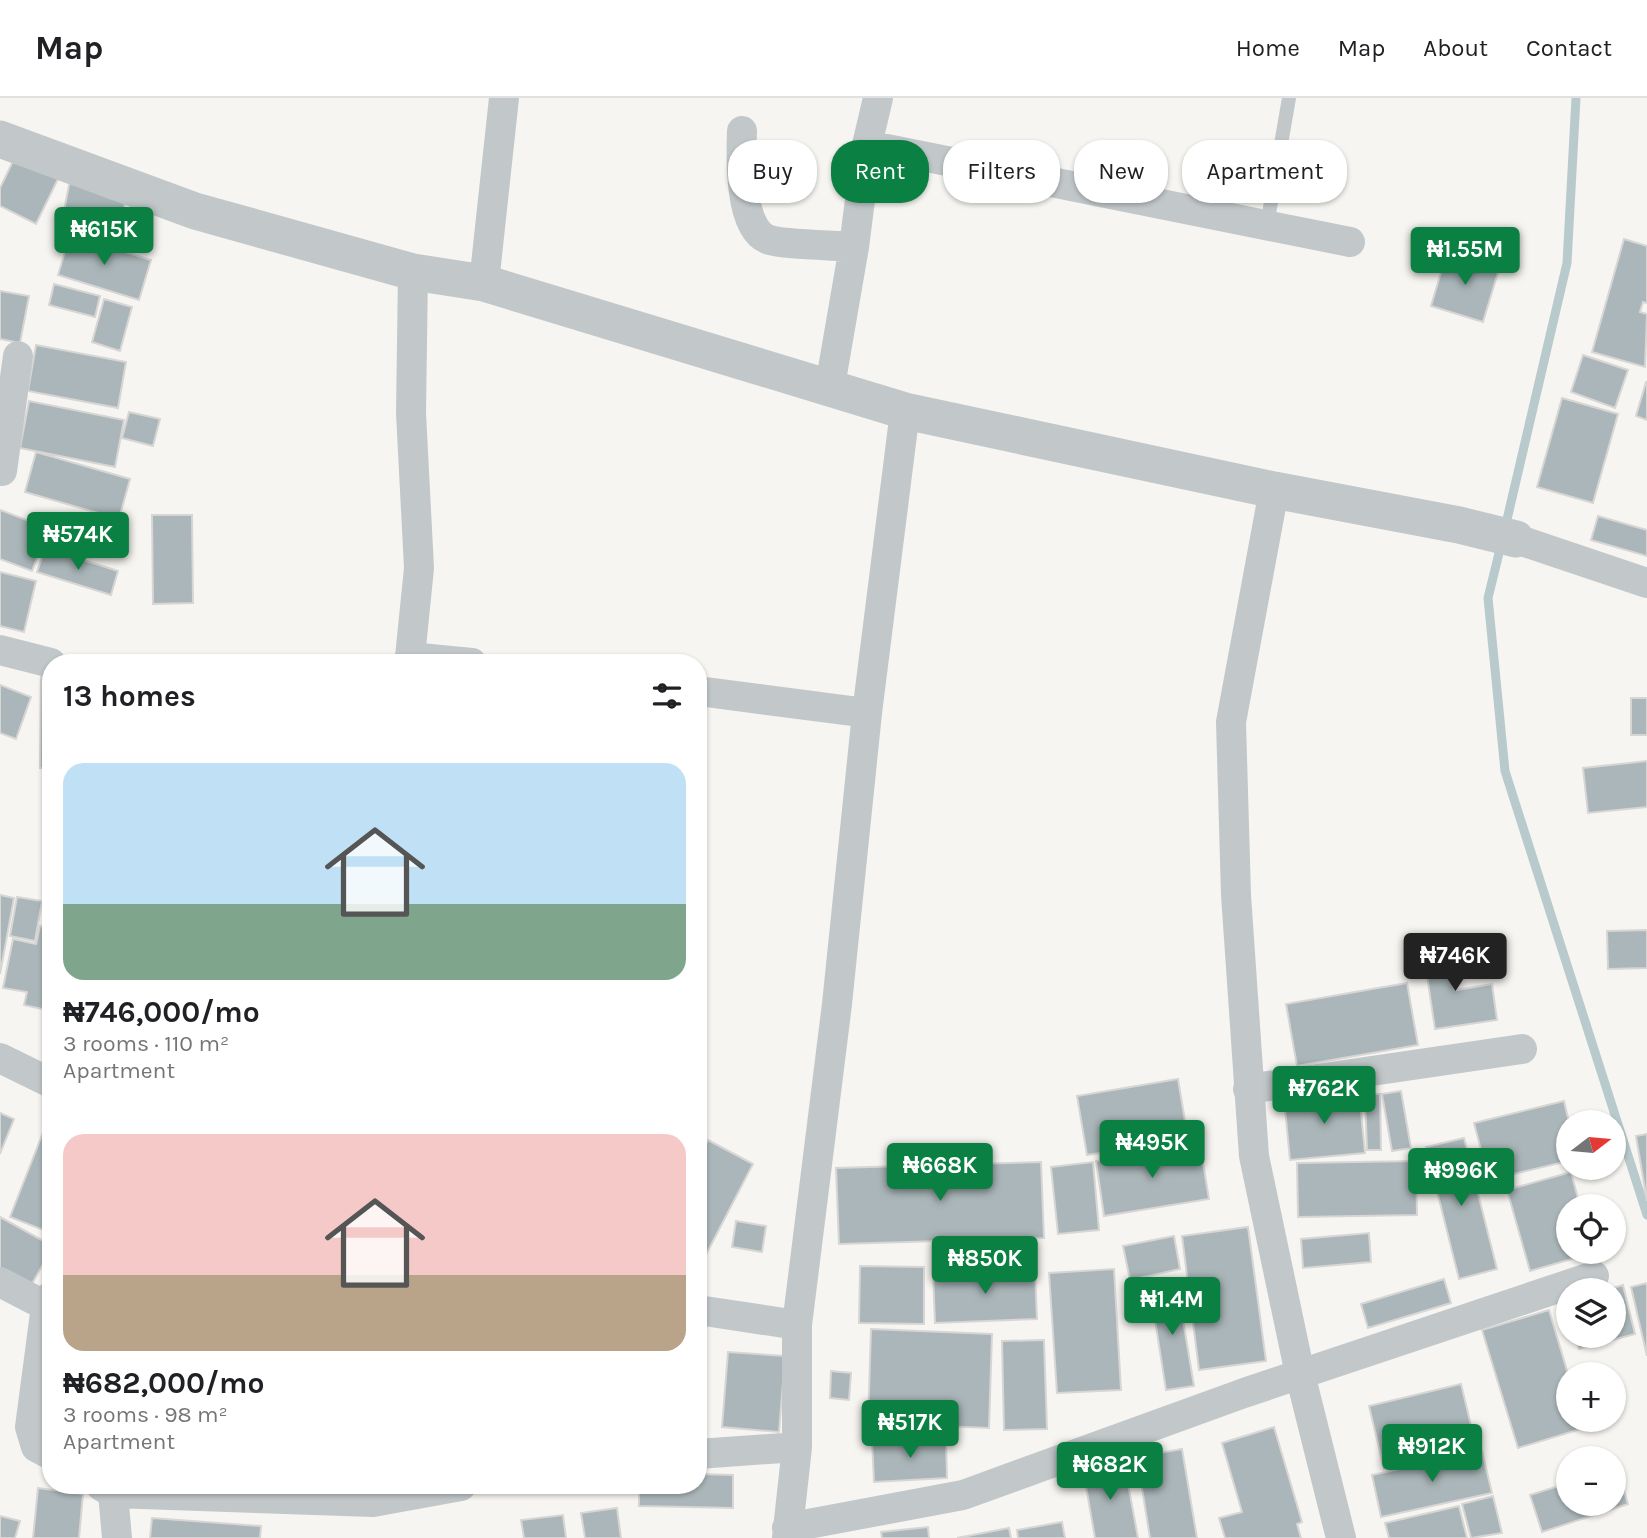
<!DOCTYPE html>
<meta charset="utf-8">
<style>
:root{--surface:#fff;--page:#f6f6f6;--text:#202124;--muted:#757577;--line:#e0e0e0;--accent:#0b8043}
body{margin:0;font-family:Karla,sans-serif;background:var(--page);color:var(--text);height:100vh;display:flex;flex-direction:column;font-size:26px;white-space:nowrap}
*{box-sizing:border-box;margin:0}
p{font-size:23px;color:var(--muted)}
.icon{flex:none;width:38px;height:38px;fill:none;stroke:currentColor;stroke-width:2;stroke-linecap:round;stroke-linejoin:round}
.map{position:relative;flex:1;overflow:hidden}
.sheet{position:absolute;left:42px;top:556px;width:665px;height:840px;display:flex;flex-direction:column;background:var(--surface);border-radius:28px;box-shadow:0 2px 5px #0004}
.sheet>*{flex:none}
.top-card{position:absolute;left:728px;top:42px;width:665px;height:63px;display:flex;gap:14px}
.needle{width:46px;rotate:74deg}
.buttons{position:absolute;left:1556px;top:1012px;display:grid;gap:14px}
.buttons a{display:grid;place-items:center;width:70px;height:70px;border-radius:50%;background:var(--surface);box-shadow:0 2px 5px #0004;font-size:35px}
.price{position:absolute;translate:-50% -60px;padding:0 16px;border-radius:7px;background:var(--accent);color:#fff;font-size:23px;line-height:46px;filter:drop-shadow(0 2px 4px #0008)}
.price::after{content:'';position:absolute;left:50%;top:42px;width:21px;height:16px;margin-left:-10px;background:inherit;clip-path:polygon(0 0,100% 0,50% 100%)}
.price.active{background:#222;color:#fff}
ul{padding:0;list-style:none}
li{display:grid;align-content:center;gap:14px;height:371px;padding:0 21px}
li span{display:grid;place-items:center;height:217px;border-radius:21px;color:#555}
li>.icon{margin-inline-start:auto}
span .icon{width:126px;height:126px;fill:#fffc;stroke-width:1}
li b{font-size:30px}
h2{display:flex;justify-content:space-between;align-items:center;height:84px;padding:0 21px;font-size:30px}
.pill{padding:0 24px;border-radius:28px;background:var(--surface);box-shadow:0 2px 5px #0004;font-size:24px;line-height:63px}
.pill.active{background:var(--accent);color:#fff}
header{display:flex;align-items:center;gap:42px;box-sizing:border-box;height:98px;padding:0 35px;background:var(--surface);border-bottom:2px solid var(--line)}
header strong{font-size:33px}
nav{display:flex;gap:38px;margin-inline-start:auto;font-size:24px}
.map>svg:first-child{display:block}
</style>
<header>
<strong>Map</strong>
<nav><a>Home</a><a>Map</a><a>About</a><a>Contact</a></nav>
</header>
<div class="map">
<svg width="1647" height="1440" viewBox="0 0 1647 1440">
<rect width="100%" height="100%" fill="#f6f5f1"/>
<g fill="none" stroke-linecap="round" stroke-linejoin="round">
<!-- stream -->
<path stroke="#b9cacc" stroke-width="9" d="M1505,430L1567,165L1576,0
M1501,447L1488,500L1505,673L1647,1117"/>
</g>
<!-- building -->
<path fill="#aab6b9" stroke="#d7d6d4" stroke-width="2" d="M15,59L58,81L36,126L0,108V90Z
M70,82L127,95L118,141L61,128Z
M70,137L151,162L139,202L58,177Z
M1624,141L1647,148V205L1643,204L1640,214L1647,216L1645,269L1592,254Z
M1447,154L1499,171L1483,224L1431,208Z
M54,186L100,198L95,219L49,207Z
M0,193L29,198L20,245L0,241Z
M104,201L132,209L120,253L92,244Z
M36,247L126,264L118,310L28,293Z
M1583,257L1628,272L1615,310L1571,294Z
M1646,284H1647V322L1636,318Z
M1562,300L1618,316L1593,405L1537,389Z
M29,303L124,322L115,369L20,350Z
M129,314L160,321L153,348L122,340Z
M36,354L130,381L119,421L25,394Z
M0,412L48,430L32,473L0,461Z
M152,417H192L193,505L153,506Z
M1598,418L1647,432V458L1591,442Z
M45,450L118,473L111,497L37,474Z
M0,474L36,483L24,534L0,528Z
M41,579H51V670H40Z
M0,587L31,599L16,641L0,635Z
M1631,600H1647V637H1631Z
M1647,663V709L1588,715L1583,670Z
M0,797L14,800L0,876Z
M17,799L42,803L35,843L10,838Z
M40,828L51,830V913L24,907L27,894L3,890L13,841L36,846Z
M1647,832V870L1608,871L1607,833Z
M1450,847L1457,892L1492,886L1497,922L1435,931L1423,851Z
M1407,885L1418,947L1297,968L1286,906Z
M1178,981L1188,1041L1087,1057L1077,998Z
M1401,993L1411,1050L1392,1053L1382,996Z
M1359,994L1365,1055L1290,1062L1284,1001Z
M1365,996H1380L1381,1052H1367Z
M1564,1003L1569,1024L1568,1063L1489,1082L1474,1025Z
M0,1015L14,1021L0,1056Z
M44,1032L51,1034V1135L10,1119Z
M1647,1036V1103L1636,1038Z
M1464,1040L1497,1171L1459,1181L1426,1049Z
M708,1042L753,1066L698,1172V1061Z
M1200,1046L1209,1101L1104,1118L1096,1063Z
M1416,1063L1417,1117L1298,1119L1297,1065Z
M1041,1064L1044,1140L839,1146L836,1070Z
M1093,1064L1099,1132L1058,1136L1051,1069Z
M1571,1074L1580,1108H1568V1153H1593V1155L1530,1173L1507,1092Z
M0,1119L51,1147V1152L28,1193L0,1177Z
M736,1123L766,1128L762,1154L732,1149Z
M1248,1129L1266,1263L1199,1272L1182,1138Z
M1369,1135L1371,1164L1303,1170L1301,1141Z
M1174,1138L1180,1171L1130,1182L1123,1148Z
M860,1168L924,1169V1226L859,1225Z
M1035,1171L1037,1221L935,1225L933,1175Z
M1114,1171L1121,1292L1057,1295L1049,1175Z
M1444,1181L1451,1205L1368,1230L1361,1206Z
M1647,1185V1258L1631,1189Z
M1177,1186L1194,1288L1166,1292L1150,1190Z
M1623,1187L1635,1236L1579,1251L1575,1237H1614V1192H1606Z
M1549,1212L1568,1276V1321H1582L1584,1330L1518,1350L1482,1232Z
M871,1231L992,1236L989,1330L868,1325Z
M1044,1242L1047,1331L1004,1332L1002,1243Z
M728,1254L785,1258L779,1334L722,1329Z
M831,1273L851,1275L849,1302L830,1300Z
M1461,1286L1476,1348L1384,1371L1369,1308Z
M1274,1329L1302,1424L1297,1426L1301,1440H1225L1219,1420L1242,1414L1222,1345Z
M946,1340L947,1380L874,1384L872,1343Z
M1182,1351L1197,1440H1150L1137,1359Z
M1482,1353L1492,1395L1381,1419L1372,1377Z
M1124,1364L1138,1440H1095L1083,1371Z
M1617,1369L1628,1406L1542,1434L1530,1397L1568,1385V1405H1614V1370Z
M698,1376L733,1377V1410L639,1408V1388H698Z
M38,1390L83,1396L79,1440H33Z
M1493,1398L1502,1435L1471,1440L1462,1406Z
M1459,1408L1467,1440H1389L1385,1425Z
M617,1410L621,1440H585L581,1415Z
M563,1417L566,1440H524L521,1422Z
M0,1418L20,1423L15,1440H0Z
M152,1420L261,1428L260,1440H150Z
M1062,1424L1065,1440H1018L1017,1432Z
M928,1429L929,1440H882L881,1434Z
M1009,1430L1011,1440H957Z"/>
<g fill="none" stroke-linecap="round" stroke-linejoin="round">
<!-- service -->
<path stroke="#c2c8ca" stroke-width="14" d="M1267,127L1289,0"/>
<!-- minor -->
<path stroke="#c2c8ca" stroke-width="30" d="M742,33C741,59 739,129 767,141C781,147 835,147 854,149
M867,47L1350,144
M484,185L504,0
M830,288L854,149L867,47L878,0
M0,372L2,373L18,258
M1274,392L1231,624L1236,797L1254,1058L1300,1276L1341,1440
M1516,441L1647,485
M0,552L51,565
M410,559L472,565
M407,565L410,559L419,470L411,315L413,174
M698,593L867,615
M0,960L51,985
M1248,991L1522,951
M0,1184L46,1208
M51,1198L46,1208L30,1329L36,1349L51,1357
M698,1212L797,1227
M698,1356L797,1349
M101,1388L113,1395L373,1404L461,1388
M113,1395L117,1440
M787,1430L963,1397L1244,1295L1594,1178
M787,1440L797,1349V1227L837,906L867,615L905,313"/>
<!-- tertiary -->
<path stroke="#c2c8ca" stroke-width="37" d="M0,41L195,113L413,174L484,185L905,313L1274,392L1459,427L1516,441"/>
</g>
</svg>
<div class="buttons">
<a><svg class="needle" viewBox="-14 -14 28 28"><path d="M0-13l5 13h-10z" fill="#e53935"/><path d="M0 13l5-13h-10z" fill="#757577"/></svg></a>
<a><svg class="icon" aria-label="locate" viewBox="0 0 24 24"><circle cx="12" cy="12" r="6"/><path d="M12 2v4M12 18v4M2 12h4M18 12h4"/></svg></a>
<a><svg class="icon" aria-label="layers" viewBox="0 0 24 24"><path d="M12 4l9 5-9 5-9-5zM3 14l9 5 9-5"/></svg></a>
<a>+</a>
<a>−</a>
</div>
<b class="price" style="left:104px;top:169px">₦615K</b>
<b class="price" style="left:1465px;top:189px">₦1.55M</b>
<b class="price" style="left:78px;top:474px">₦574K</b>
<b class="price active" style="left:1455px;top:895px">₦746K</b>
<b class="price" style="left:1324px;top:1028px">₦762K</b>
<b class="price" style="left:1152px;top:1082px">₦495K</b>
<b class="price" style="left:940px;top:1105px">₦668K</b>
<b class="price" style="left:1461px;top:1110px">₦996K</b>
<b class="price" style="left:985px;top:1198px">₦850K</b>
<b class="price" style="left:1172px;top:1239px">₦1.4M</b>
<b class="price" style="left:910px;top:1362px">₦517K</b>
<b class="price" style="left:1432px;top:1386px">₦912K</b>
<b class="price" style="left:1110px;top:1404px">₦682K</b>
<div class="top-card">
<a class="pill">Buy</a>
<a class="pill active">Rent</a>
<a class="pill">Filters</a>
<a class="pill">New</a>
<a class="pill">Apartment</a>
</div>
<section class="sheet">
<h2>13 homes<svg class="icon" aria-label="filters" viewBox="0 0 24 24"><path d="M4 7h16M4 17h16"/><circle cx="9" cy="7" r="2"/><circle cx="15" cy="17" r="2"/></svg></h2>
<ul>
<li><span style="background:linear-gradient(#bfe0f5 65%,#7fa58c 0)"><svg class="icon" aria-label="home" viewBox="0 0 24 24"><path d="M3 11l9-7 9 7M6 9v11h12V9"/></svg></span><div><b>₦746,000/mo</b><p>3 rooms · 110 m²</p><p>Apartment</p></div></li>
<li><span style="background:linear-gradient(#f6c9c9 65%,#b9a48a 0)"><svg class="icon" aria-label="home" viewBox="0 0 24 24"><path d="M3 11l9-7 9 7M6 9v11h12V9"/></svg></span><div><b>₦682,000/mo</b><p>3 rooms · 98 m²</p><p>Apartment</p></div></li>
</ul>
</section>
</div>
